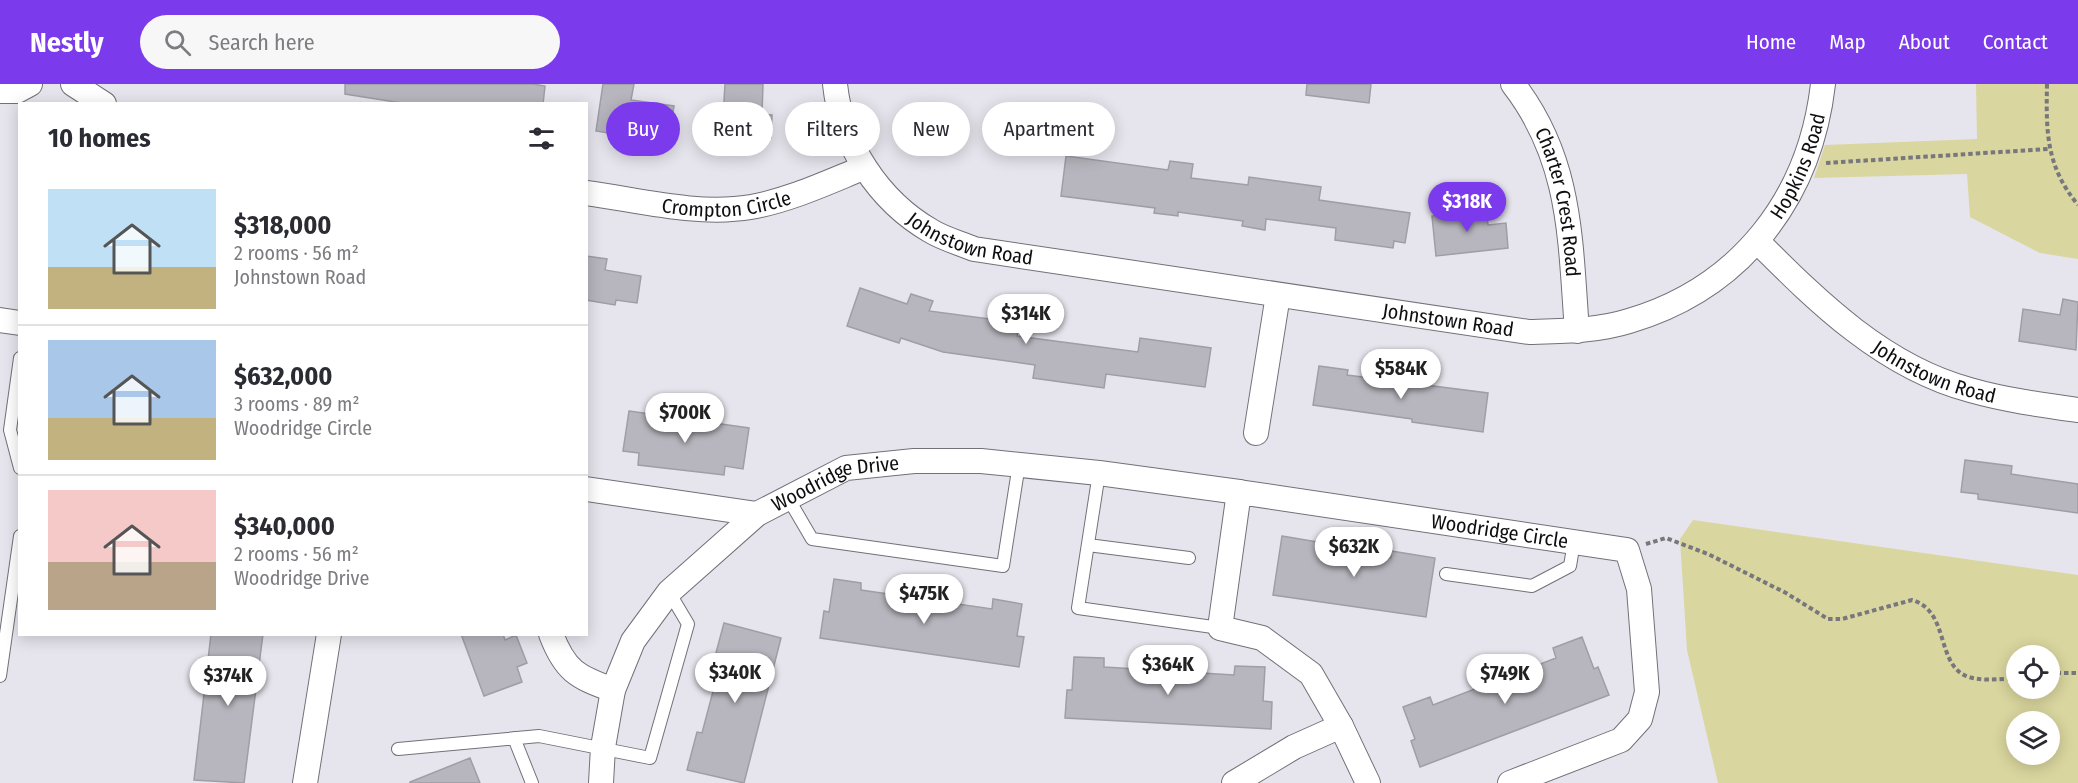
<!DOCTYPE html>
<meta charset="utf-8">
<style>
:root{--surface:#fff;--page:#f7f7f7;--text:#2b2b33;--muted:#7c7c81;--line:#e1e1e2;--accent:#7c3aed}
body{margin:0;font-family:"Fira Sans Condensed",sans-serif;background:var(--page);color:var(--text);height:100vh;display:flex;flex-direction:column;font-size:22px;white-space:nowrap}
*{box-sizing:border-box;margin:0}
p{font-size:20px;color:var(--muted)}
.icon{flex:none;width:33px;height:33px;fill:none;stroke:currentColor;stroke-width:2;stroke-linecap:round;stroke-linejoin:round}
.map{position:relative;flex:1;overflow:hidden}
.panel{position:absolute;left:18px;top:18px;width:570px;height:534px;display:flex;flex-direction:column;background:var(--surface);border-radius:0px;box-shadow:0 3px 15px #0003}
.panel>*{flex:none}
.hud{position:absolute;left:606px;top:18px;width:570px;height:54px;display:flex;gap:12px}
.tools{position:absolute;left:2006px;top:561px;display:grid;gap:12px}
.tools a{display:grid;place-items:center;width:54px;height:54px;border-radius:50%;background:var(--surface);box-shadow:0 3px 15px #0003;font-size:30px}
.price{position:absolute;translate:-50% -51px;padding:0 14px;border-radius:21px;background:#fff;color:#222;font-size:20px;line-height:39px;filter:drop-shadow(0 2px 3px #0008)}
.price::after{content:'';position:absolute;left:50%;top:36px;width:18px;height:14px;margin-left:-9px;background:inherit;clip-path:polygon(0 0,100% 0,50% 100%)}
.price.selected{background:var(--accent);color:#fff}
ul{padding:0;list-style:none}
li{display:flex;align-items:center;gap:18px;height:150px;padding:0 30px}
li+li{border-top:2px solid var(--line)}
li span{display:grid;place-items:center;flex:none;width:168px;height:120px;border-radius:0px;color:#555}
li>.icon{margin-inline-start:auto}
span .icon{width:72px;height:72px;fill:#fffc;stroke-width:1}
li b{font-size:26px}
h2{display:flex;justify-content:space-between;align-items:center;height:72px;padding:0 30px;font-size:26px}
.chip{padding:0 21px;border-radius:27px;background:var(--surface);box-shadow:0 3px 15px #0003;font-size:21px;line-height:54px}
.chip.selected{background:var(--accent);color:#fff}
header{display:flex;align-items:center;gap:36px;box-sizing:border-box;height:84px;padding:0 30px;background:var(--accent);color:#fff}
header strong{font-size:28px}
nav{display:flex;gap:33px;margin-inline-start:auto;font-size:21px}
.search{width:420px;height:54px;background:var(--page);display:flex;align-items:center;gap:15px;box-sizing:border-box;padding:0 21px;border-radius:33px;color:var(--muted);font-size:22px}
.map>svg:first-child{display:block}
</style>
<header>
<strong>Nestly</strong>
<div class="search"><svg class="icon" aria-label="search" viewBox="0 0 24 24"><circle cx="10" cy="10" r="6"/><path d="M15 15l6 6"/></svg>Search here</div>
<nav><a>Home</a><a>Map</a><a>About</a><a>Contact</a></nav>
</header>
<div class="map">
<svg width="2078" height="699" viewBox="0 0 2078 699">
<rect width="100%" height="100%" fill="#e6e5ed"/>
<!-- green -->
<path fill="#dad69f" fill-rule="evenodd" d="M1976,0H2078V175L2040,169L1970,133L1967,90L1814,94L1825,61L1977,55Z
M1693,436L2078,491V699H1718L1687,566L1680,455ZM2016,572H2049V604H2016ZM2016,638H2049V670H2016Z"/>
<!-- building -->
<path fill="#b7b6be" stroke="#9f9da5" stroke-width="1.5" d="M345,0H533L545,2L543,20H408L345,10Z
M603,0H634L631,16L674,22L668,59L596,47Z
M725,0H763L762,30L772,31L771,54L722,52Z
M1307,0H1371L1369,19L1306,11Z
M1066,72L1168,86L1170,77L1193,80L1191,94L1248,101L1249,93L1321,103L1319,116L1410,129L1405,159L1394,157L1393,164L1335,156L1336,144L1266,135L1265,146L1242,142L1243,137L1178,128V132L1154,129L1155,124L1061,112Z
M1486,123L1488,141L1506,139L1508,164L1436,172L1432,132Z
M586,172L607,175L605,186L641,192L637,219L616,216L615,221L586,216Z
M860,204L907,220L911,210L933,217L929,227L1019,239L1017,252L1138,268L1140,254L1211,264L1205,303L1106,290L1104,304L1033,294L1035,281L943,268L901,254L899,259L847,242Z
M2063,215L2078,218L2076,266L2019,257L2023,225L2060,231Z
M1319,282L1348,286L1347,291L1488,309L1483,348L1412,338V335L1313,321Z
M629,327L749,344L743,385L725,382L724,391L638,381L639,369L623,367Z
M1965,376L2012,382L2011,390L2078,400V429L1978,415V410L1961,408Z
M1282,452L1323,459V464L1391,474V467L1435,474L1426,533L1273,511Z
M834,495L861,499V506L992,525L993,515L1022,520L1017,552L1024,553L1019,583L820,554L824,527L829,528Z
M724,539L781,554L744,699L687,686L697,648L702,649L720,581L713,580Z
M211,550H263L244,699L194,696Z
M461,550H503L505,556L516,551L527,579L517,583L522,598L484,612Z
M1582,553L1594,585L1598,583L1609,611L1420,683L1411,657L1415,655L1403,623L1430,613L1433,621L1556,574L1553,564Z
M1074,573L1104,574V583L1234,591L1235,582L1265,583L1263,617L1272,618L1271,645L1065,634L1067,606H1072Z
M470,674L480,699H410V698Z"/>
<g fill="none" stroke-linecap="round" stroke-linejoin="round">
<!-- lane casing -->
<g stroke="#727078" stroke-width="14">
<path id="lane" d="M20,274L10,346L20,384
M1099,389L1078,524L1220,544
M788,414L812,455L1003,482L1019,380
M1088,461L1189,474
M1446,490L1532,502L1570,482L1574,458
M0,592L20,452
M514,654L532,699
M398,665L539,652L650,674L688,540L669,508"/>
</g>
<!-- street casing -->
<g stroke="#727078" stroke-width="26">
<g id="street">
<path d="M73,0L104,20"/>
<path id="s1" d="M835,0C841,60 879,117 931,147C944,155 960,159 974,165L1529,248C1563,247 1597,247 1629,237C1741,204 1810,114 1823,0"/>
<path id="s2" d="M1513,0C1572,76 1570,156 1577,247"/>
<path d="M0,7H17L30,0"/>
<path id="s3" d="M586,109C639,116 697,132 751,123C790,116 826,99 863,84"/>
<path id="s4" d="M1758,158C1819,219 1884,283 1970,306C2005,316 2042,321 2078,326"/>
<path d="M0,236L20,239"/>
<path d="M1256,349L1278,211"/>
<path d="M586,405L757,430"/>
<path d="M551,550C565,587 577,593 613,606"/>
<path d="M305,699L329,550"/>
<path id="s5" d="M601,699L603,663L613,606L633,557L669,508L757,430L846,384L914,377H981L1099,389L1239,408"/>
<path d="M1234,699L1294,663L1341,642"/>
<path id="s6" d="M1368,699L1341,642L1311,590L1262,554L1220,544L1239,408L1627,466L1639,505L1647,608L1640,635L1621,656L1510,699"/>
</g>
</g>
<!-- path -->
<path stroke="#78777c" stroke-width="4" stroke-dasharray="4.5 3" stroke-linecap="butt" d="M2047,0C2046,48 2046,82 2078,121
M1826,79L2048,65
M1646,460L1666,454L1708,470L1786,509L1828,535H1842L1912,516C1949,527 1936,576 1964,591C1977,598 2001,595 2016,594
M2049,589H2078"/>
<!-- lane -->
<use href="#lane" stroke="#fff" stroke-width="12"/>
<!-- street -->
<use href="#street" stroke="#fff" stroke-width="24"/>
</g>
<g text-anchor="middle" stroke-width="5" stroke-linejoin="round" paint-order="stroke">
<!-- street labels -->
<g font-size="20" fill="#0e0e10" stroke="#e6e5ed">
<text dy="7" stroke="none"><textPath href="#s1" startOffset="1130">Hopkins Road</textPath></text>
<text dy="7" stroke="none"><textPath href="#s3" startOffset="142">Crompton Circle</textPath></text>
<text dy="7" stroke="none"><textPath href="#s2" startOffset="129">Charter Crest Road</textPath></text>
<text dy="7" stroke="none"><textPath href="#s1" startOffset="222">Johnstown Road</textPath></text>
<text dy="7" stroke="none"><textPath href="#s1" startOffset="708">Johnstown Road</textPath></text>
<text dy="7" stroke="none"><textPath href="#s4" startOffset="222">Johnstown Road</textPath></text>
<text dy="7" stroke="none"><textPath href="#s5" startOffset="411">Woodridge Drive</textPath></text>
<text dy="7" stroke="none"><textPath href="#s6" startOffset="628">Woodridge Circle</textPath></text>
</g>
</g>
</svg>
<div class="tools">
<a><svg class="icon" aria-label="locate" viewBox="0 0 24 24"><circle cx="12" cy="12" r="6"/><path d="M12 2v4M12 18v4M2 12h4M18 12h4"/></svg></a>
<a><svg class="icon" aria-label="layers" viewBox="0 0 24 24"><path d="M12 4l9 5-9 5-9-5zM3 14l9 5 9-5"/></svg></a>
</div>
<b class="price selected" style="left:1467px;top:149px">$318K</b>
<b class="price" style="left:1026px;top:261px">$314K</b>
<b class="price" style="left:1401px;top:316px">$584K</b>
<b class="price" style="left:685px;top:360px">$700K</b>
<b class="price" style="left:1354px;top:494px">$632K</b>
<b class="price" style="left:924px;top:541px">$475K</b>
<b class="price" style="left:1168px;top:612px">$364K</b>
<b class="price" style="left:735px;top:620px">$340K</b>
<b class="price" style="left:1505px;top:621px">$749K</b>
<b class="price" style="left:228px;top:623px">$374K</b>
<div class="hud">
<a class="chip selected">Buy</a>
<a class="chip">Rent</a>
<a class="chip">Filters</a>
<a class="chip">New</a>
<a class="chip">Apartment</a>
</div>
<section class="panel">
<h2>10 homes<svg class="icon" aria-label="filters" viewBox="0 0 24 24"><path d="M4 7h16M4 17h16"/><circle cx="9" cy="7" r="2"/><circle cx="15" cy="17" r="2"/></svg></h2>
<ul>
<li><span style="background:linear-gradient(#bfe0f5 65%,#c2b280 0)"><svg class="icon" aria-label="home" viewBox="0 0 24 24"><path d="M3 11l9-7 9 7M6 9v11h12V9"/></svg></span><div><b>$318,000</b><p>2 rooms · 56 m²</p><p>Johnstown Road</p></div></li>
<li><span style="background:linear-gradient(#a9c7e8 65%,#c2b280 0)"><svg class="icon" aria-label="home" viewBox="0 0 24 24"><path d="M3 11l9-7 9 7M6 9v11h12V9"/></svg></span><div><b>$632,000</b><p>3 rooms · 89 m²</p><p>Woodridge Circle</p></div></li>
<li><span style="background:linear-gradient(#f6c9c9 60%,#b9a48a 0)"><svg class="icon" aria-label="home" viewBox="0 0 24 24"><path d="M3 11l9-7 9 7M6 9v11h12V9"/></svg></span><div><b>$340,000</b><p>2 rooms · 56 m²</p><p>Woodridge Drive</p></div></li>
</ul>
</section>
</div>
